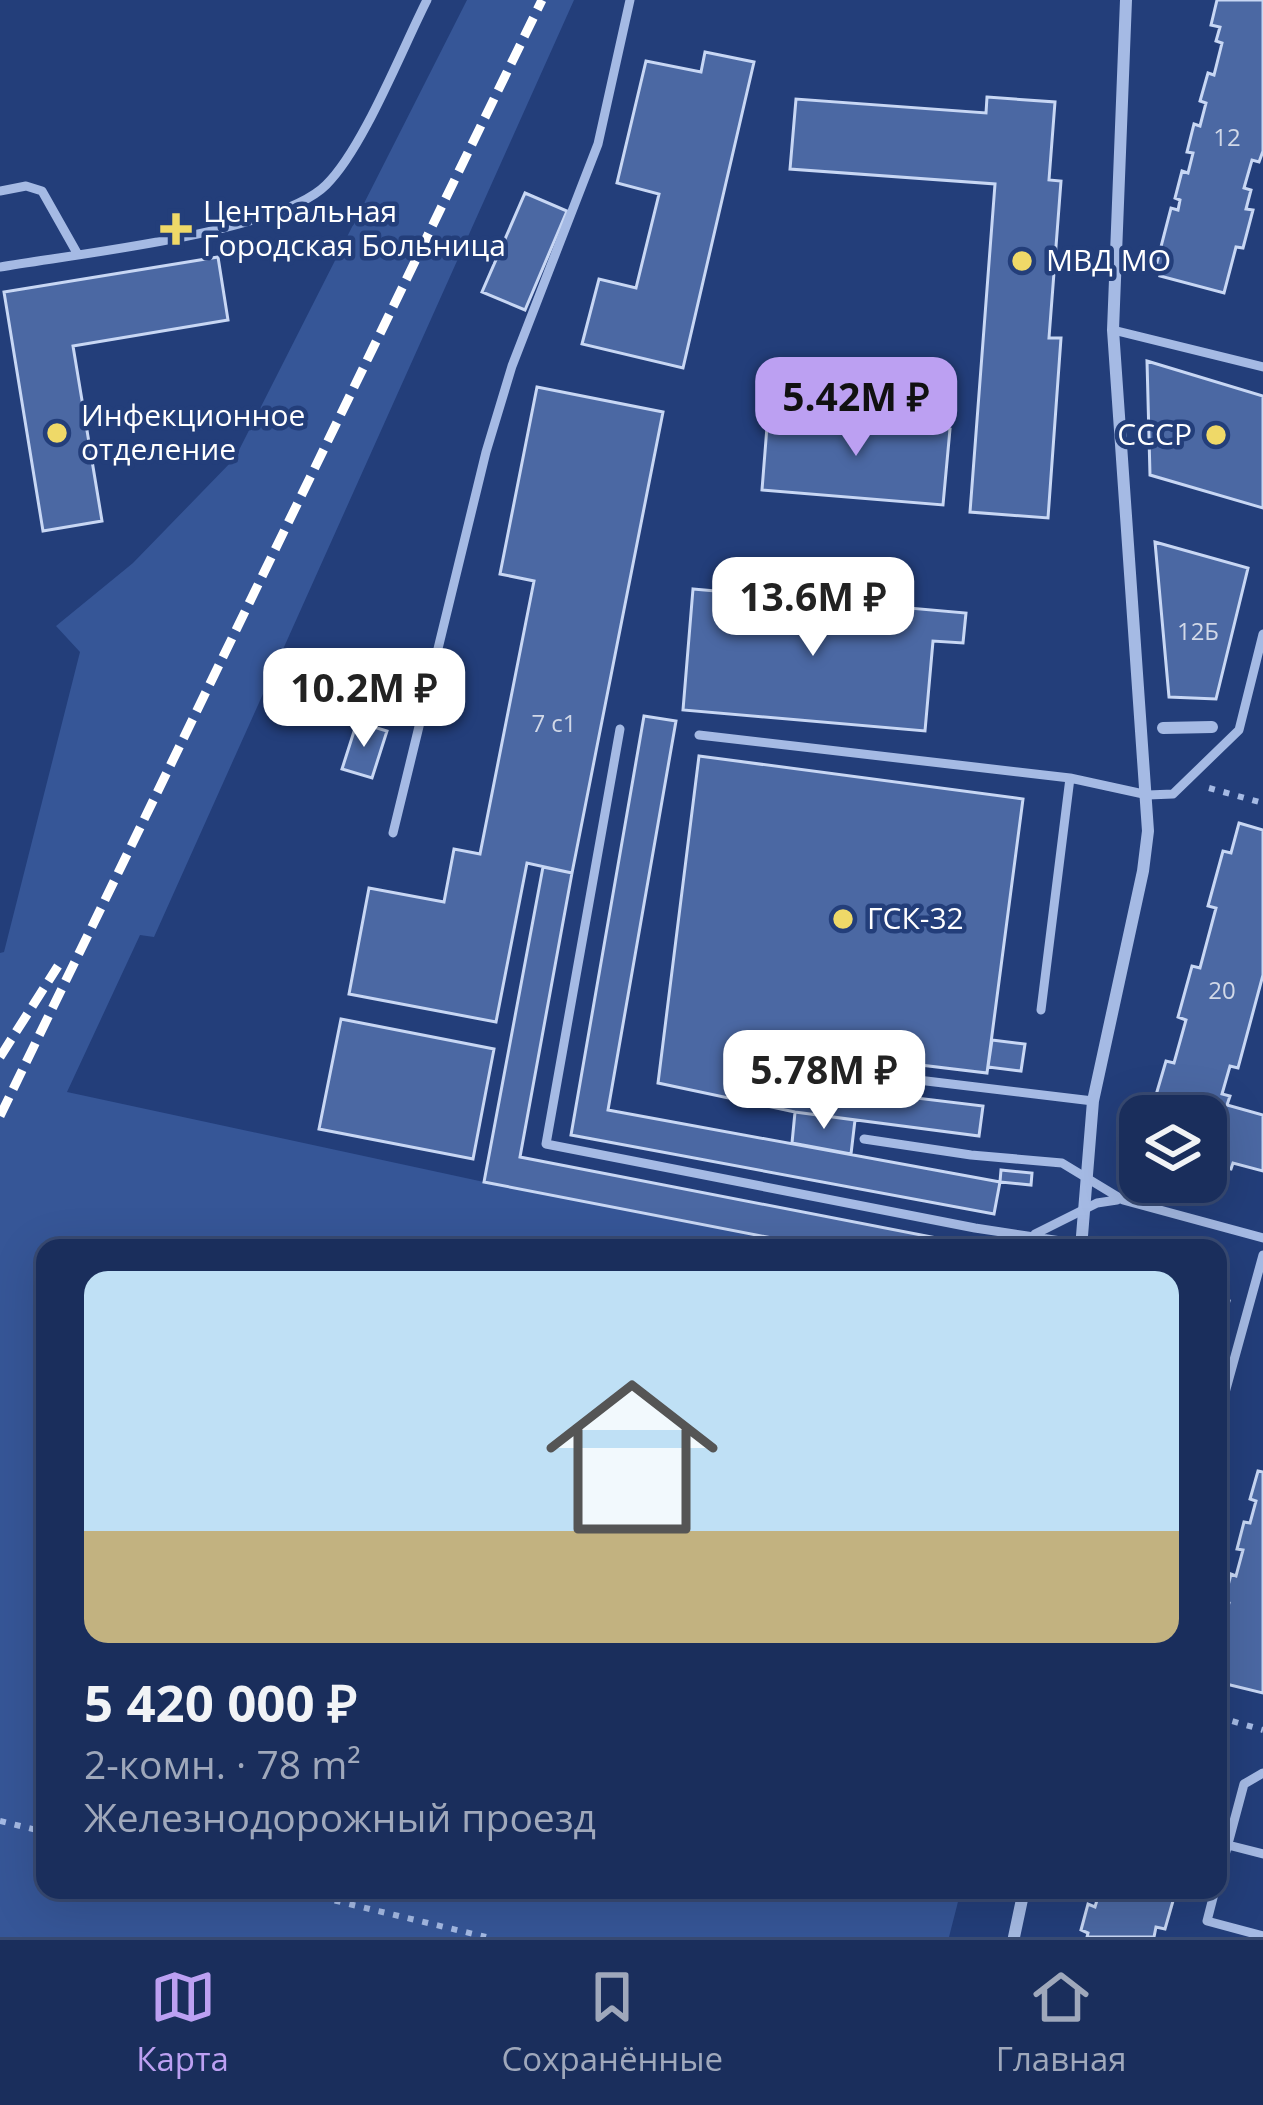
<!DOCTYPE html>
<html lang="ru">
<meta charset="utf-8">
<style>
:root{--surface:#1a2e5c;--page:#233662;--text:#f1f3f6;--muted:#9fa8bb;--line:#384a72;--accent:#bca0f2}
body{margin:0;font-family:"Open Sans",sans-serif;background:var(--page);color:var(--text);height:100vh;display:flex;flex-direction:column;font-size:45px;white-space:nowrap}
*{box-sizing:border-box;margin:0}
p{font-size:39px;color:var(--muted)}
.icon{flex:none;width:66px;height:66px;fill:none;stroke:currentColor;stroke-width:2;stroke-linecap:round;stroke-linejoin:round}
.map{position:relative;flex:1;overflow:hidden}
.panel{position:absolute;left:36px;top:1239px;width:1191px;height:660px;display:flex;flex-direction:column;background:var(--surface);border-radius:24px;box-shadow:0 12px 48px #0002,0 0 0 3px var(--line)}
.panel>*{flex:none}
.buttons{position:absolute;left:1119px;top:1095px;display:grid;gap:24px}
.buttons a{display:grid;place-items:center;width:108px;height:108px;border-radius:24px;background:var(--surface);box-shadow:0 12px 48px #0002,0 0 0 3px var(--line);font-size:60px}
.price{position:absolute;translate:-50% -102px;padding:0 27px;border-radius:24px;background:#fff;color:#222;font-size:39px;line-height:78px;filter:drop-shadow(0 3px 6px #0008)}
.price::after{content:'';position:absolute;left:50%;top:72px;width:36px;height:27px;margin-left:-18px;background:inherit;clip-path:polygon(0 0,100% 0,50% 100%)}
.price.current{background:var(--accent);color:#111}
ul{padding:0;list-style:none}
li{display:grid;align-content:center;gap:24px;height:636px;padding:0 48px}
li+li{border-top:3px solid var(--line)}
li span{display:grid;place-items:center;height:372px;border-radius:24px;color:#555}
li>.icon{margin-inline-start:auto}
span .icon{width:216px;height:216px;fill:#fffc;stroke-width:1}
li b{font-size:51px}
.tab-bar{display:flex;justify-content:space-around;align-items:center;height:168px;border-top:3px solid var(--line);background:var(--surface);font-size:33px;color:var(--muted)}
.tab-bar a{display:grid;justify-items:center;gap:6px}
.tab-bar .current{color:var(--accent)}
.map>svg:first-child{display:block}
</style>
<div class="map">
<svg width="1263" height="1937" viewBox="0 0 1263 1937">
<rect width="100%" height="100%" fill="#233e7a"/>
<!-- green -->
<path fill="#365697" d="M467,0H574L154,937L140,935L67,1092L484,1182L823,1248H45V1890H961L949,1937H0V953L4,952L80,652L56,626L133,563L235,458Z"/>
<!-- building -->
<path fill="#4b68a3" stroke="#c8d7f4" stroke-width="3" d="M1217,0H1263V151L1259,162L1252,160L1244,188L1251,190L1246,209L1253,210L1243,248L1236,247L1224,293L1160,276L1163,268L1156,266L1171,208L1178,210L1180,200L1175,198L1182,171L1188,173L1193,153L1187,152L1194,124L1200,126L1206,103L1200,101L1208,73L1214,75L1222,43L1216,41L1220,27L1211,25Z
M705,52L754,62L683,368L582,344L599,279L636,288L659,194L617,183L646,61L701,72Z
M987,97L1055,102L1049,180L1061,181L1049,338H1061L1048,518L970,512L995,184L790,169L796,99L986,113Z
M525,193L567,211L525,310L482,292Z
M218,257L228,320L73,346L102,521L43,531L4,292Z
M1147,361L1263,396V508L1150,475Z
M537,387L663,412L572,873L527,863L496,1022L349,994L369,888L444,902L454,849L480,854L534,581L500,574Z
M768,414L950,429L943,505L762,490Z
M1155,542L1248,568L1216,699L1169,697Z
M693,589L966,613L963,643L933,641L925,731L683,710Z
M644,716L676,721L608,1110L1000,1182L994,1214L571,1135Z
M357,722L387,731L372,778L342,769Z
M699,756L1023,799L987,1073L920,1065L916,1098L983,1106L979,1136L795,1112L658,1083Z
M1239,823L1263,830V975L1238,1068L1230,1066L1222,1094L1230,1096L1227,1105L1263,1115V1171L1233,1163L1231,1169L1206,1163V1116L1151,1112L1166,1061L1174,1063L1186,1020L1178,1017L1192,966L1200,968L1216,908L1208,906L1223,851L1231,853Z
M543,867L572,873L520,1157L988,1248H823L484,1182Z
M341,1019L494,1049L473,1159L319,1129Z
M992,1040L1025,1044L1021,1071L988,1067Z
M795,1112L855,1120L851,1154L792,1143Z
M1001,1170L1032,1173L1031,1185L1000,1182Z
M1218,1299L1229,1301L1218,1342Z
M1258,1471L1263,1472V1693L1218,1682V1618L1220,1611L1226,1613L1229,1603L1224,1601L1231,1574L1236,1576L1243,1550L1237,1549L1244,1522L1250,1523L1256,1501L1250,1499Z
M1100,1890H1167L1175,1894L1165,1929L1156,1927L1154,1937H1087L1088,1933L1081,1930L1088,1904L1095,1907Z"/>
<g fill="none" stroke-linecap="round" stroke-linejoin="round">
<!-- path -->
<path stroke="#a5bae4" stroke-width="6" stroke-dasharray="6 9" stroke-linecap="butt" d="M1209,788L1263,803
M1218,1717L1263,1730
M0,1821L45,1832
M291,1890L486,1937"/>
<!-- service -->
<path stroke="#a5bae4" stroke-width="9" d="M0,191L26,186L42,191L77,253
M0,267C74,254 278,233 326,185C363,149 402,49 427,0
M1113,330L1263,367
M620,729L546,1144L975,1228L1081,1244
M699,735L1070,778L1148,795L1173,794L1239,730L1263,634
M393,833L486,452L512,366L598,144L630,0
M1041,1010L1070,778
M918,1080L1093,1101
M864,1139L971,1155L1062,1163L1123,1200L1263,1238
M1035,1234L1097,1203L1117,1200
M1218,1418L1263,1255
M1228,1845L1263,1854
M1218,1881L1244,1784L1263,1773
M1215,1890L1207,1921L1263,1936"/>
<!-- minor -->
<path stroke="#a5bae4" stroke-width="12" d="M1163,728L1212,727
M1081,1248L1093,1101L1143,871L1148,831L1113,330L1126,0
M1014,1937L1024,1890"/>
<!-- rail -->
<path stroke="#fff" stroke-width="9" stroke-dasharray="21 9" stroke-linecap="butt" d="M0,1057L58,966
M0,1116L542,0"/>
</g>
<!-- markers -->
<g fill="#efd968" stroke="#233e7a" stroke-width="4.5">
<path d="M170 211h12v12h12v12h-12v12h-12v-12h-12v-12h12z"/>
<circle cx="1022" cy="261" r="12"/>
<circle cx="57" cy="433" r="12"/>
<circle cx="1216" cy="435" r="12"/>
<circle cx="843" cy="919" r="12"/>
</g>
<g text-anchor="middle" stroke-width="9" stroke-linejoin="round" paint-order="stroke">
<!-- number labels -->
<g font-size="24" fill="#d2d9e8">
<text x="1227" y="146">12</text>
<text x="1198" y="640">12Б</text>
<text x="554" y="732">7 с1</text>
<text x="1222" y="999">20</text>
</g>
<!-- poi labels -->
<g font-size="30" fill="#fff" stroke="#233e7a" text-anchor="start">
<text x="203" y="222">Центральная<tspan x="203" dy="34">Городская Больница</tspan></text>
<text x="1046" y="271">МВД МО</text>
<text x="81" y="426">Инфекционное<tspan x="81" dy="34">отделение</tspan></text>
<text x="1192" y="445" text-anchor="end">СССР</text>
<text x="867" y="929">ГСК-32</text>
</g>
</g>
</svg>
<div class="buttons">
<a><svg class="icon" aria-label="layers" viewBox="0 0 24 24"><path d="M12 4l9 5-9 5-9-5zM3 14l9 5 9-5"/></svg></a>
</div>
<b class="price current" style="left:856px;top:459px">5.42M ₽</b>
<b class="price" style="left:813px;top:659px">13.6M ₽</b>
<b class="price" style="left:364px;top:750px">10.2M ₽</b>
<b class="price" style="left:824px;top:1132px">5.78M ₽</b>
<section class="panel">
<ul>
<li><span style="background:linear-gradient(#bfe0f5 70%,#c2b280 0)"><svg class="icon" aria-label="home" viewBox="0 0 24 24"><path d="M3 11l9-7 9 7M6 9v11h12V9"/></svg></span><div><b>5 420 000 ₽</b><p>2-комн. · 78 m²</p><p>Железнодорожный проезд</p></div></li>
</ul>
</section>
</div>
<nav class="tab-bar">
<a class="current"><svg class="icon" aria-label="map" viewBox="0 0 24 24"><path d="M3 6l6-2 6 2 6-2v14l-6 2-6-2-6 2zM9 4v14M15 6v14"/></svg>Карта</a>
<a><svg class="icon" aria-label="saved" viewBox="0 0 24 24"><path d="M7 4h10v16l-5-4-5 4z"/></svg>Сохранённые</a>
<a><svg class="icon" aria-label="home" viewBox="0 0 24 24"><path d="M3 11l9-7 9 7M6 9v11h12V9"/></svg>Главная</a>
</nav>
